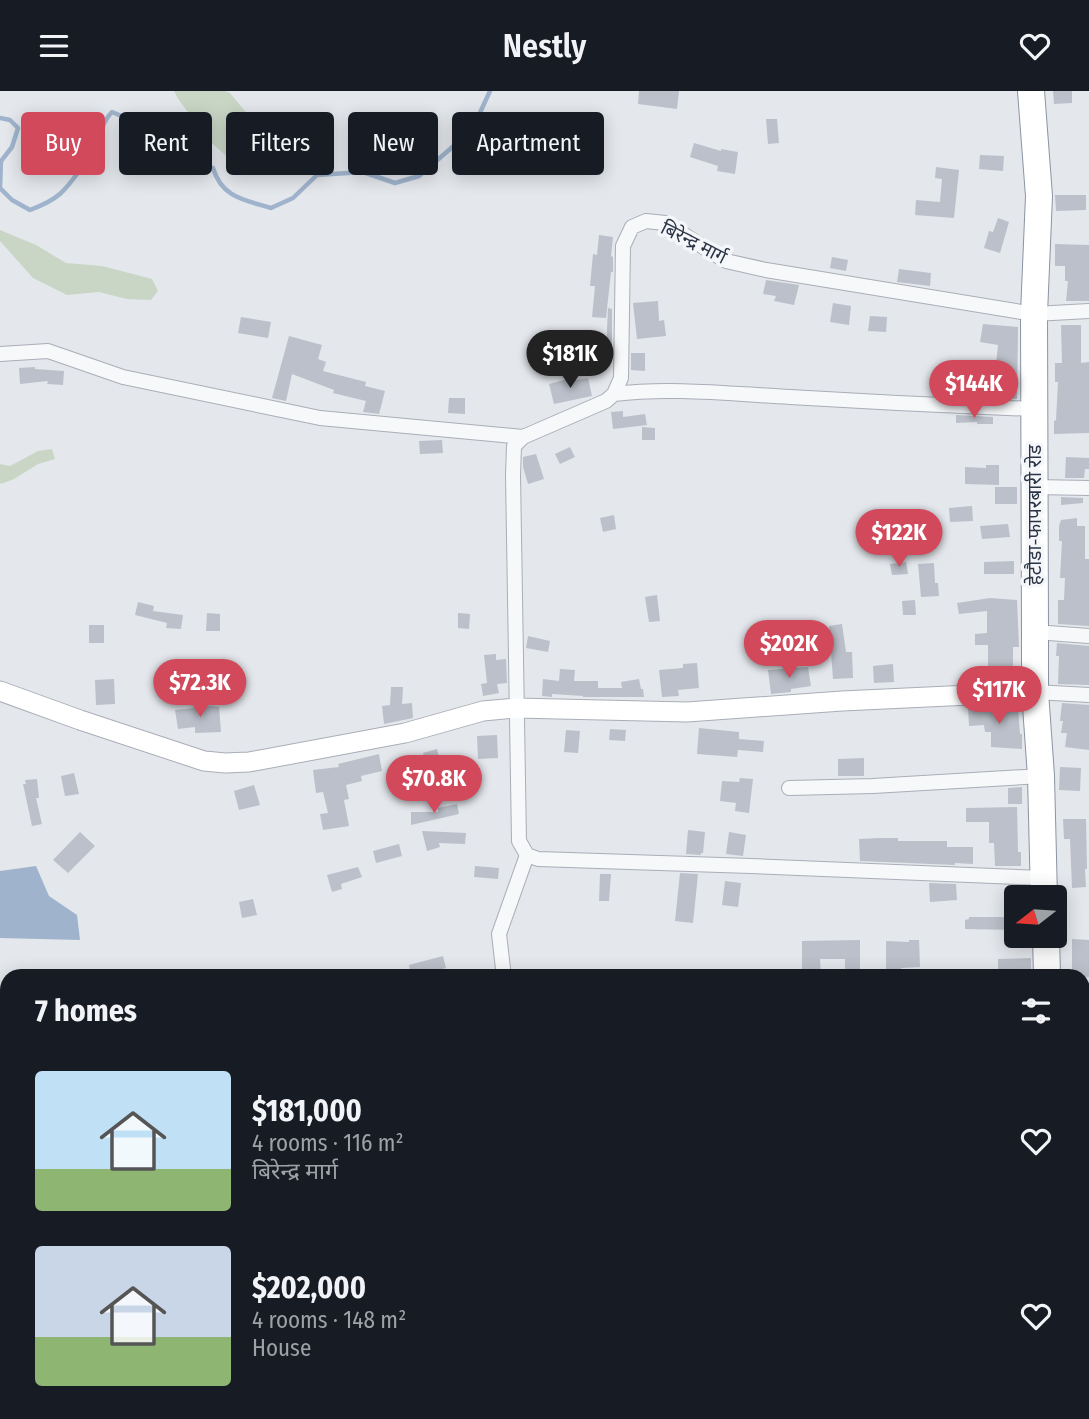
<!DOCTYPE html>
<meta charset="utf-8">
<style>
:root{--surface:#171b24;--page:#242831;--text:#f1f3f6;--muted:#9ea1a6;--accent:#d1495b}
body{margin:0;font-family:"Fira Sans Condensed","Noto Sans Devanagari",sans-serif;background:var(--page);color:var(--text);height:100vh;display:flex;flex-direction:column;font-size:26px;white-space:nowrap}
*{box-sizing:border-box;margin:0}
p{font-size:23px;color:var(--muted)}
.icon{flex:none;width:38px;height:38px;fill:none;stroke:currentColor;stroke-width:2;stroke-linecap:round;stroke-linejoin:round}
.map{position:relative;flex:1;overflow:hidden}
.details{position:absolute;left:0px;top:878px;width:1090px;height:450px;display:flex;flex-direction:column;background:var(--surface);border-radius:21px 21px 0 0;box-shadow:0 4px 18px #0003}
.details>*{flex:none}
.hud{position:absolute;left:21px;top:21px;width:700px;height:63px;display:flex;gap:14px}
.needle{width:46px;rotate:253deg}
.buttons{position:absolute;left:1004px;top:794px;display:grid;gap:14px}
.buttons a{display:grid;place-items:center;width:63px;height:63px;border-radius:7px;background:var(--surface);box-shadow:0 4px 18px #0003;font-size:35px}
.price{position:absolute;translate:-50% -60px;padding:0 16px;border-radius:24px;background:var(--accent);color:#fff;font-size:23px;line-height:46px;filter:drop-shadow(0 2px 4px #0008)}
.price::after{content:'';position:absolute;left:50%;top:42px;width:21px;height:16px;margin-left:-10px;background:inherit;clip-path:polygon(0 0,100% 0,50% 100%)}
.price.active{background:#222;color:#fff}
ul{padding:0;list-style:none}
li{display:flex;align-items:center;gap:21px;height:175px;padding:0 35px}
li span{display:grid;place-items:center;flex:none;width:196px;height:140px;border-radius:7px;color:#555}
li>.icon{margin-inline-start:auto}
span .icon{width:84px;height:84px;fill:#fffc;stroke-width:1}
li b{font-size:30px}
h2{display:flex;justify-content:space-between;align-items:center;height:84px;padding:0 35px;font-size:30px}
.tag{padding:0 24px;border-radius:7px;background:var(--surface);box-shadow:0 4px 18px #0003;font-size:24px;line-height:63px}
.tag.active{background:var(--accent);color:#fff}
header{display:flex;justify-content:space-between;align-items:center;height:91px;padding:0 35px;background:var(--surface);font-size:32px;font-weight:600}
.map>svg:first-child{display:block}
</style>
<header><svg class="icon" aria-label="menu" viewBox="0 0 24 24"><path d="M4 6h16M4 12h16M4 18h16"/></svg>Nestly<svg class="icon" aria-label="heart" viewBox="0 0 24 24"><path d="M12 20l-8-8c-3-5 5-10 8-4 3-6 11-1 8 4z"/></svg></header>
<div class="map">
<svg width="1089" height="1328" viewBox="0 0 1089 1328">
<rect width="100%" height="100%" fill="#e4e7ec"/>
<!-- green -->
<path fill="#c9d6c5" d="M174,0H225L230,2L244,19L263,38L281,64L259,81L235,73L212,52L178,8Z
M0,139L36,154L66,172L102,175L152,188L158,200L151,209L127,208L99,201L67,204L33,187L0,150Z
M52,358L55,368L38,373L14,388L1,393L0,392V373L10,375L38,360Z"/>
<!-- water -->
<path fill="#9fb4cc" d="M36,775L49,805L77,824L80,849L0,847V780Z"/>
<g fill="none" stroke-linecap="round" stroke-linejoin="round">
<!-- stream -->
<path stroke="#9fb4cc" stroke-width="4.5" d="M0,27L10,29L18,37L12,56L1,70L0,97L12,109L30,119C62,107 66,98 85,72L83,66C87,59 92,53 97,47C104,37 102,31 112,21L131,29L173,62L213,77C222,107 245,109 271,117L293,107L317,84L363,81L395,92L419,85L472,39L490,0"/>
</g>
<!-- building -->
<path fill="#bbc0ca" d="M639,0H679L677,18L638,13Z
M1053,0H1072V12L1054,13Z
M766,28H777L779,52L768,53Z
M694,52L721,60V58L738,61L735,83L717,80L718,75L690,66Z
M980,64L1004,65L1003,80L979,78Z
M936,76L959,79L954,127L915,124L916,109L940,111L942,88L935,87Z
M1055,104H1086V119L1056,120Z
M998,127L1009,131L1000,162L984,157L989,140L993,141Z
M599,144L613,146L611,165L613,166V181H611L606,227L592,226L595,195H590L593,163L597,164Z
M1055,153L1089,154V210H1066L1068,190H1065V175H1055Z
M832,166L848,169L846,180L830,177Z
M899,178L931,182L930,195L897,191Z
M766,189L799,194L794,214L774,210L776,205L763,203Z
M658,210L659,230L664,229L666,245L637,248L633,212Z
M833,212L851,215L849,234L830,231Z
M608,217L612,218V259H606Z
M870,225L887,226L886,241L868,240Z
M241,226L271,231L268,247L238,242Z
M983,233L1018,236L1017,308L939,304V292H994L998,254L980,251Z
M1061,234H1081V272L1089,271V342L1054,343V330L1056,329L1058,291H1055V272H1062Z
M289,245L322,254L318,268L326,271L323,280L366,291L365,295L385,300L379,323L363,321L366,310L333,302L334,299L292,283L286,310L272,307Z
M631,262H645V280L631,279Z
M35,276V278L64,280L63,294L47,293L48,290L20,293L19,277Z
M588,287L592,305L554,313L549,293L568,288L569,290Z
M449,307H465V323L448,322Z
M623,320V326L645,323L647,334L613,338L611,321Z
M956,324L993,326V333H977V331L956,332Z
M642,336L655,337V349H642Z
M442,349L443,362L420,363L419,350Z
M570,356L575,366L560,373L555,363Z
M536,363L544,388L528,393L523,376V366Z
M1066,366L1089,367V378H1085L1084,387H1065Z
M986,374H999V394L965,393V376L986,377Z
M995,396H1017V413H995Z
M1061,406L1083,407V412L1061,414Z
M972,415L973,430L950,431L949,417Z
M614,424L616,438L603,441L600,427Z
M1077,427V435H1085V468H1089V535L1058,533V509H1064L1065,487H1060L1062,450H1059V435L1061,429Z
M1008,433L1010,446L982,448L980,435Z
M1014,470V483H984V471Z
M906,471L908,483L892,484L890,473Z
M934,472L935,492H938L939,505L921,506L918,473Z
M657,504L660,530L649,531L645,506Z
M990,507L1017,509L1019,556H1013V581H988V554H975V543L987,542V520L959,523L957,512Z
M915,509L916,524H903L902,510Z
M138,511L154,515L153,520L183,524L181,538L166,537L167,532L135,524Z
M207,522L220,523V540H206Z
M458,522L470,523L469,538L458,537Z
M842,533L846,561H852L853,587L833,588L829,535Z
M89,534H104V552H89Z
M528,545L550,550L548,561L526,557Z
M1057,552L1089,555V594L1058,593L1059,565H1056Z
M496,563V569L506,568L507,592L497,593L499,602L483,605L481,593L487,592L484,564Z
M697,572L699,597L678,599L679,605L662,606L659,579L683,577V573Z
M893,573L894,591L874,592L873,575Z
M808,576L811,595L791,598V601L771,603L768,579Z
M560,578L575,579L574,590H598V597H622L621,591L639,588L641,598H643L644,606H583V605L552,603V606L542,605L543,588L559,590Z
M114,588L115,613L96,614L95,589Z
M391,596H403L402,613L412,612L413,627L384,633L382,615L390,614Z
M1062,612L1089,614V659L1065,656L1067,642H1061L1063,630H1060Z
M212,615L219,616L221,641L195,642V636L178,638L175,619Z
M968,616H980V620L1018,617L1020,643H1022V658L991,656V641H985L984,634L969,635Z
M699,637L739,641V648L764,650L763,661L738,659L737,666L697,663Z
M610,638L626,639L625,650L609,649Z
M566,639L580,640L578,662L564,661Z
M497,644L498,667L478,668L477,645Z
M437,658L442,679L429,682L423,662Z
M379,663L382,680L361,685L362,690L346,694L349,708L344,709L349,735L323,739L320,723L328,722L323,701L316,702L313,679L339,676L338,673Z
M864,667V685H838V668Z
M1060,676L1081,677L1080,700L1059,699Z
M74,682L79,703L65,705L61,685Z
M740,687L753,688L749,722L735,720L736,712L720,710L722,690L739,691Z
M37,688L39,707H36L42,733L32,735L23,693H26L25,689Z
M254,694L260,714L239,719L234,700Z
M1022,696V713H1008V697Z
M457,713L459,723L411,734V721H438V717Z
M1017,716L1018,761H1021V775H995L994,752H989V731H966V717Z
M1063,728H1086L1087,778H1085L1086,796L1072,797L1070,748H1064Z
M688,739L705,741L703,762H701V764L686,763Z
M422,740L466,742L465,753L439,752L440,756L427,760Z
M80,741L95,755L68,782L53,769Z
M729,741L746,744L743,765L726,763Z
M879,747H898V750H947V756H973V773L955,772V774L860,770L859,748Z
M399,753L402,765L376,772L373,760Z
M475,775L499,777L498,788L474,786Z
M358,776L362,786L341,793L342,798L332,801L327,784Z
M680,782L698,783L693,832L675,830Z
M600,783H611L609,810H599Z
M725,790L741,792L738,816L722,814Z
M929,792L956,793L957,809L930,811Z
M253,808L257,824L242,827L239,811Z
M969,826H1016V839L965,838V829L969,828Z
M1072,848L1089,849V886H1072Z
M860,849V884L845,885V868H820L821,886H802V850Z
M909,849H919L920,876L901,877V879H886V850L909,851Z
M443,865L446,877L411,886L409,874Z
M1031,867V885H998V868Z"/>
<g fill="none" stroke-linecap="round" stroke-linejoin="round">
<!-- street casing -->
<g stroke="#a9aeb7" stroke-width="16">
<path id="street" d="M0,263L48,260L123,286L320,327L523,346
M614,303C672,296 731,303 790,306C871,311 952,315 1034,318
M1034,396L1089,397
M1035,541L1089,545
M1035,601L1089,604
M789,697L873,695L1041,685
M1043,787L751,775L538,768L527,764L519,750L513,384L514,355L523,346L606,310L614,303L621,287L623,155L632,136L646,130L665,132L726,170L766,179L1034,223L1089,220
M504,886L499,843L527,764
M1083,972H1089
M0,1182L7,1183
M1083,1208H1089
M1083,1264L1089,1265
M19,1321L20,1328
M134,1321L136,1328
M538,1328L539,1321"/>
</g>
<!-- secondary casing -->
<g stroke="#a9aeb7" stroke-width="21">
<path id="secondary" d="M0,600L80,629L204,670L225,672L249,671L405,642L483,620L516,617L687,621L842,610L1035,601"/>
</g>
<!-- highway casing -->
<g stroke="#8b94a3" stroke-width="28">
<path id="highway" d="M1031,0L1039,105L1034,223L1035,541V601L1041,685L1044,807
M1046,845L1047,886
M989,1328L991,1321"/>
</g>
<!-- street -->
<use href="#street" stroke="#f7f8fa" stroke-width="14"/>
<!-- secondary -->
<use href="#secondary" stroke="#fff" stroke-width="19"/>
<!-- highway -->
<use href="#highway" stroke="#fff" stroke-width="26"/>
</g>
<g text-anchor="middle" stroke-width="7" stroke-linejoin="round" paint-order="stroke">
<!-- street labels -->
<g font-size="19" fill="#2b3445" stroke="#f4f6f9">
<text transform="translate(694 151) rotate(27)" y="7">बिरेन्द्र मार्ग</text>
<text transform="translate(1034 424) rotate(-90)" y="7">हेटौडा-फापरबारी रोड</text>
</g>
</g>
</svg>
<div class="buttons">
<a><svg class="needle" viewBox="-14 -14 28 28"><path d="M0-13l5 13h-10z" fill="#e53935"/><path d="M0 13l5-13h-10z" fill="#9ea1a6"/></svg></a>
</div>
<b class="price active" style="left:570px;top:299px">$181K</b>
<b class="price" style="left:974px;top:329px">$144K</b>
<b class="price" style="left:899px;top:478px">$122K</b>
<b class="price" style="left:789px;top:589px">$202K</b>
<b class="price" style="left:200px;top:628px">$72.3K</b>
<b class="price" style="left:999px;top:635px">$117K</b>
<b class="price" style="left:434px;top:724px">$70.8K</b>
<div class="hud">
<a class="tag active">Buy</a>
<a class="tag">Rent</a>
<a class="tag">Filters</a>
<a class="tag">New</a>
<a class="tag">Apartment</a>
</div>
<section class="details">
<h2>7 homes<svg class="icon" aria-label="filters" viewBox="0 0 24 24"><path d="M4 7h16M4 17h16"/><circle cx="9" cy="7" r="2"/><circle cx="15" cy="17" r="2"/></svg></h2>
<ul>
<li><span style="background:linear-gradient(#bfe0f5 70%,#8fb573 0)"><svg class="icon" aria-label="home" viewBox="0 0 24 24"><path d="M3 11l9-7 9 7M6 9v11h12V9"/></svg></span><div><b>$181,000</b><p>4 rooms · 116 m²</p><p>बिरेन्द्र मार्ग</p></div><svg class="icon" aria-label="heart" viewBox="0 0 24 24"><path d="M12 20l-8-8c-3-5 5-10 8-4 3-6 11-1 8 4z"/></svg></li>
<li><span style="background:linear-gradient(#c9d6e8 65%,#8fb573 0)"><svg class="icon" aria-label="home" viewBox="0 0 24 24"><path d="M3 11l9-7 9 7M6 9v11h12V9"/></svg></span><div><b>$202,000</b><p>4 rooms · 148 m²</p><p>House</p></div><svg class="icon" aria-label="heart" viewBox="0 0 24 24"><path d="M12 20l-8-8c-3-5 5-10 8-4 3-6 11-1 8 4z"/></svg></li>
</ul>
</section>
</div>
